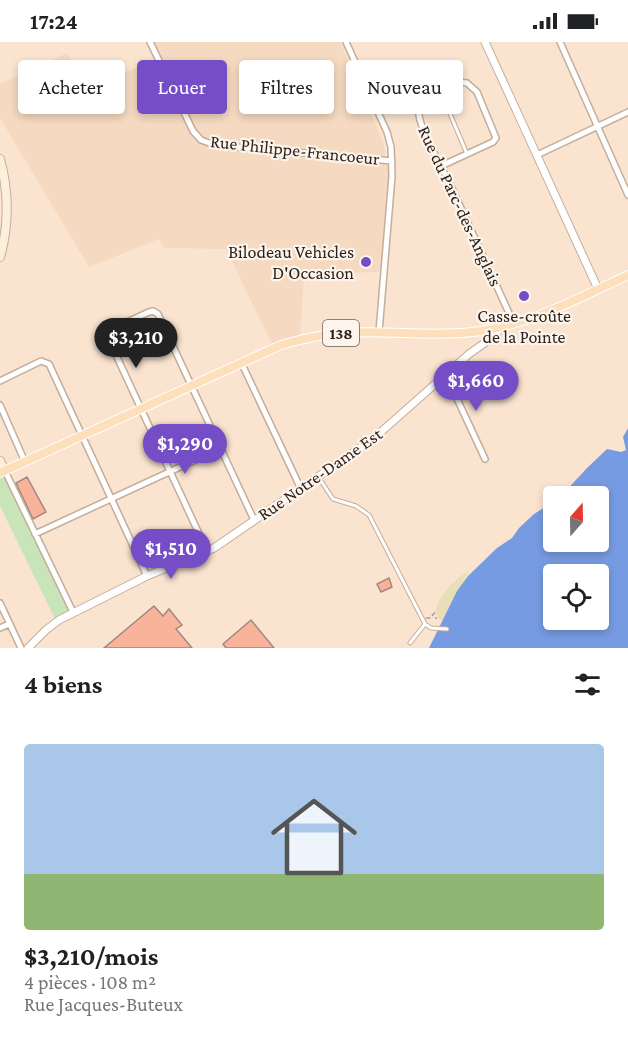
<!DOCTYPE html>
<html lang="fr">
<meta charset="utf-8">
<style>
:root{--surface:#fff;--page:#f2f2f2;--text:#202124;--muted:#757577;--accent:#754ec7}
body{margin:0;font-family:"Crimson Pro",serif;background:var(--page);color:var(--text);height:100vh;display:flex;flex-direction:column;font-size:22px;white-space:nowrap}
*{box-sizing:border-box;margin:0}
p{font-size:20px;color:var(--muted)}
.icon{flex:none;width:33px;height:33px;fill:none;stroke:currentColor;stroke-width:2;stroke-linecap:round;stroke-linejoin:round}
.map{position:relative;height:606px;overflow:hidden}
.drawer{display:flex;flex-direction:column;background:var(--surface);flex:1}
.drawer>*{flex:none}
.hud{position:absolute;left:18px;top:18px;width:592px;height:54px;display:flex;gap:12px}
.needle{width:39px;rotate:20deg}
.controls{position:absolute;left:543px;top:444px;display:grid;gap:12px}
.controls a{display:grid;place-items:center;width:66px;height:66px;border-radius:6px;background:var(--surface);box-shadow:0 3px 9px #0003;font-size:30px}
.price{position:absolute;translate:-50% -51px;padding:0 14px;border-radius:21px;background:var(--accent);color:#fff;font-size:20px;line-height:39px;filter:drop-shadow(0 2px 3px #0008)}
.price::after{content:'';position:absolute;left:50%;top:36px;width:18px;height:14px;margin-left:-9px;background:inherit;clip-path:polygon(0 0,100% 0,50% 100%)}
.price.on{background:#222;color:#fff}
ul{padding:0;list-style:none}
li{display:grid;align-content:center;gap:12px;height:318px;padding:0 24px}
li span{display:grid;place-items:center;height:186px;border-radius:6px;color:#555}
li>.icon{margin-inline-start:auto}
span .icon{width:108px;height:108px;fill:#fffc;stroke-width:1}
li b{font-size:26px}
h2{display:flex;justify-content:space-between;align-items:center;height:72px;padding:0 24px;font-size:26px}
.pill{padding:0 21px;border-radius:6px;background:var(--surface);box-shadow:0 3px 9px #0003;font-size:21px;line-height:54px}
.pill.on{background:var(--accent);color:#fff}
.status{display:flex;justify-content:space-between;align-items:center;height:42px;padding:0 30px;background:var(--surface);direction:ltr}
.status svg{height:16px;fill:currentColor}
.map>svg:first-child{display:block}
</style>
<div class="status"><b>17:24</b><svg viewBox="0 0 49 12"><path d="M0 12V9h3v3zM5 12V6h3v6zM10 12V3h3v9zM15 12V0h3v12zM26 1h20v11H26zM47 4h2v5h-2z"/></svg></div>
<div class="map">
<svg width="628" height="606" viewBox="0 0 628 606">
<rect width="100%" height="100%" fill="#fae4d0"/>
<!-- built -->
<path fill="#f5d9c0" d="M147,0H340L383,99L389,133L380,230L304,232L300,296L273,304L226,207L164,206L159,197L89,225L0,76V42L67,11L87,47L154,18Z"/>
<!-- green -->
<path fill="#c7e5b8" d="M5,432L72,572L57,581L0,464V434Z"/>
<!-- sand -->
<path fill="#e8dfba" d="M469,529L442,580L435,571C437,555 454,537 469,529Z"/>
<!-- water -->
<path fill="#779be2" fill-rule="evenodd" d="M628,386V606H429L457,549L468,534L497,506L512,496L519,486L534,472L553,460L554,500H598V454H561L587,426L607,407L621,410L626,408L623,395ZM554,532H598V578H554Z"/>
<!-- building -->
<path fill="#fab39b" stroke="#a3877e" stroke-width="1.5" d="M27,435L46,470L33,477L16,441Z
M389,536L392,545L381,550L377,542Z
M154,564L163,574L169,567L182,583L176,587L192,606H104Z
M251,578L274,606H226L223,602Z"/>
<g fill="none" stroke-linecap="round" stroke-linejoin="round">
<!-- service casing -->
<g stroke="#c3ae9a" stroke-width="5">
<path id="service" d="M440,48L467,112
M319,436L333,457L356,464L369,473L425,582L431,586L447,587
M410,601L425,582"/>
</g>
<!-- minor casing -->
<g stroke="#c3ae9a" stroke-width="8">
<path id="minor" d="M150,0L193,89L201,98L215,103L392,119
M346,0L387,90L391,105L392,134L379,290
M560,0L628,153
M537,113L628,70
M441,124L493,100L496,96L477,50L467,41C451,38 416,53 419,73C420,87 442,126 449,140C471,187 492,235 514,282
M241,320L301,447
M446,333L485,417
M0,339L41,319L49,322L147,534
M0,363L25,420
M5,429L73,570
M35,492L221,406
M207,509L110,300L108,292L112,287L149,270L153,269L158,272L254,478
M0,561L21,606
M0,586L9,582"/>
</g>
<!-- tertiary casing -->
<g stroke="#c3ae9a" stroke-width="9">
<path id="tertiary" d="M485,0L598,247
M28,606L46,588L59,578L147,534L214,506L373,397L469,312L496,293L500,285"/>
</g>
<!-- secondary casing -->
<g stroke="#c3ae9a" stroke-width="10">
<path id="secondary" d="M0,117C9,150 9,183 0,215
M0,419L5,429"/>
</g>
<!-- primary casing -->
<g stroke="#fff" stroke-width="10">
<path id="primary" d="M0,431L281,303C302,297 323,292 344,291C387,288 431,295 473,290C528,284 579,256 628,233"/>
</g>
<!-- path -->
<path stroke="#aa9a8b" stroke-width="1.5" stroke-dasharray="4.5 4.5" stroke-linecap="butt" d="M432,574L435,570
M426,576H437"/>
<!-- service -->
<use href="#service" stroke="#fff" stroke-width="3"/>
<!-- minor -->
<use href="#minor" stroke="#fff" stroke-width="5"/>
<!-- tertiary -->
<use href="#tertiary" stroke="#fff" stroke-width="7"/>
<!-- secondary -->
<use href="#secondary" stroke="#feefdd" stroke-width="8"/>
<!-- primary -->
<use href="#primary" stroke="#fddfbb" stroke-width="8"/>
</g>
<!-- markers -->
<g fill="#754ec7" stroke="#fdf4ec" stroke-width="2">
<circle cx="366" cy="220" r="6"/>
<circle cx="524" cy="254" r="6"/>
</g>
<g text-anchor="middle" stroke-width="4.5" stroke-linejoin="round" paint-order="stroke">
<!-- shield labels -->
<rect fill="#fdf4ec" stroke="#69615a" stroke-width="1.5" x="323" y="278" width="36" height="26" rx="4.5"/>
<g font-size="16" font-weight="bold" fill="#2a221b">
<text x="341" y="297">138</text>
</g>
<!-- street labels -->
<g font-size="18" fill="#2a221b" stroke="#fdf4ec">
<text transform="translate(295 108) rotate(6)" y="6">Rue Philippe-Francoeur</text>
<text transform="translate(460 164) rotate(65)" y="6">Rue du Parc-des-Anglais</text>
<text transform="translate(320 432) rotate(-35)" y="6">Rue Notre-Dame Est</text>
</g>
<!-- poi labels -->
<g font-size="18" fill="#2a221b" stroke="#fdf4ec" text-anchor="end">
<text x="354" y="216">Bilodeau Vehicles<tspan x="354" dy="21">D'Occasion</tspan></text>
<text x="524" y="280" text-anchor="middle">Casse-croûte<tspan x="524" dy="21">de la Pointe</tspan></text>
</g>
</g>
</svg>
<div class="controls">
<a><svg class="needle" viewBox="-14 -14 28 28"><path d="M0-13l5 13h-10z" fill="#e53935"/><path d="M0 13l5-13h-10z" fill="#757577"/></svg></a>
<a><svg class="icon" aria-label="locate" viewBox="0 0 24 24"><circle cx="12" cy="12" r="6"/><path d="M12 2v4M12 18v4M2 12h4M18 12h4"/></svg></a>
</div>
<b class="price on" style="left:136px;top:327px">$3,210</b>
<b class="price" style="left:476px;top:370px">$1,660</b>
<b class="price" style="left:185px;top:433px">$1,290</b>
<b class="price" style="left:171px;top:538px">$1,510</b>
<div class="hud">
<a class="pill">Acheter</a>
<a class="pill on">Louer</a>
<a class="pill">Filtres</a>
<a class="pill">Nouveau</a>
</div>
</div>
<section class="drawer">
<h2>4 biens<svg class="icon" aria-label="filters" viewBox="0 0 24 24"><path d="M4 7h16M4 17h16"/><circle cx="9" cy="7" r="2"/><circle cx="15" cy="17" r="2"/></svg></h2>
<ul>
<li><span style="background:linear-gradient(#a9c7e8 70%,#8fb573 0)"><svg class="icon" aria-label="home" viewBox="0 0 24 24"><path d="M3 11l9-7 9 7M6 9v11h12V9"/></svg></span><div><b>$3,210/mois</b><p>4 pièces · 108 m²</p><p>Rue Jacques-Buteux</p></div></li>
</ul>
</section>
